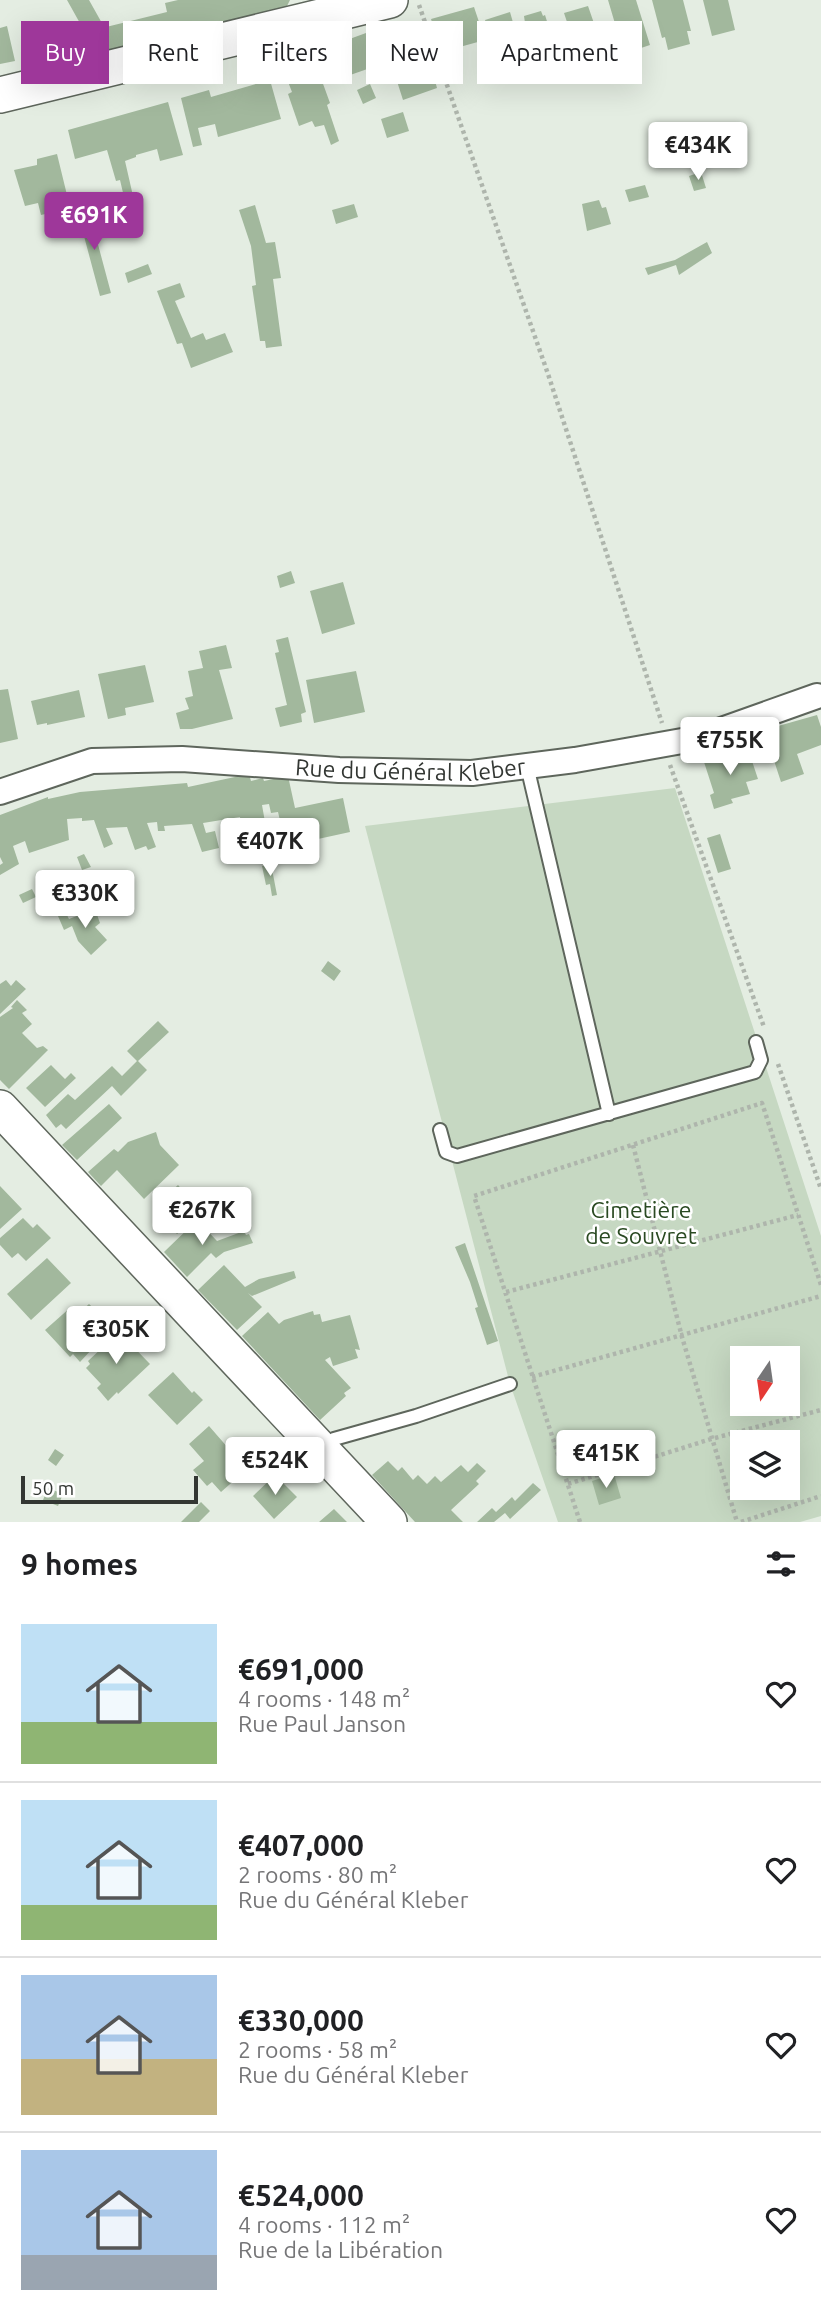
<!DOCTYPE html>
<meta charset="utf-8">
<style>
:root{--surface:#fff;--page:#f6f6f6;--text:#202124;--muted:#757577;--line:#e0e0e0;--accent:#9e379a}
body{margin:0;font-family:Ubuntu,sans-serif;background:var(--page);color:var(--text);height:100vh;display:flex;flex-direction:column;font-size:26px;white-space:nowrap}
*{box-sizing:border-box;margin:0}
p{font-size:23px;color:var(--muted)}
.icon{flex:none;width:38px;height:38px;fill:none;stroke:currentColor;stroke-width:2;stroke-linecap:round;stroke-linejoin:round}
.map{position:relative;height:1522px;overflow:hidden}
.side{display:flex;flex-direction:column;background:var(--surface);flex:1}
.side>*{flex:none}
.hud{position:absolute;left:21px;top:21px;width:780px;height:63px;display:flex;gap:14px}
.needle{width:46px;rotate:193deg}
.tools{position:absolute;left:730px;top:1346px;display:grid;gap:14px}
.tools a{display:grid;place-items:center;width:70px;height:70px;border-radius:0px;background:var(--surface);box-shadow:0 7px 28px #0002;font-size:35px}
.scale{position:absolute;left:21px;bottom:18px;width:177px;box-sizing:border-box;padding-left:7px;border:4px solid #333733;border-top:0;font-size:19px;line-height:24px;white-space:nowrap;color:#333733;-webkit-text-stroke:5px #fff;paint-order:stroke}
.price{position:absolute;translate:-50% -60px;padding:0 16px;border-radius:7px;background:#fff;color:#222;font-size:23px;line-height:46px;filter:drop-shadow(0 2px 4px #0008)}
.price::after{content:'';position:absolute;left:50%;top:42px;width:21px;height:16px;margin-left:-10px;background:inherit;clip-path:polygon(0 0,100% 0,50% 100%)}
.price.current{background:var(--accent);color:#fff}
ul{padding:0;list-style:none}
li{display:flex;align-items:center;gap:21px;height:175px;padding:0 21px}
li+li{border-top:2px solid var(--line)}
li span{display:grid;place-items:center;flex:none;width:196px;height:140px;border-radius:0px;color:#555}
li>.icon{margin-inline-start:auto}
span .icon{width:84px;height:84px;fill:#fffc;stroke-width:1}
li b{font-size:30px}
h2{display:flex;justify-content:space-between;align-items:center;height:84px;padding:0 21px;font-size:30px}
.tag{padding:0 24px;border-radius:0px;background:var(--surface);box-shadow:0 7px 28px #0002;font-size:24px;line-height:63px}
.tag.current{background:var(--accent);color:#fff}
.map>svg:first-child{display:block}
</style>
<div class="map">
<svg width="821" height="1522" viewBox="0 0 821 1522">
<rect width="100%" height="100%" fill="#e4ede2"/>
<!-- green -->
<path fill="#c6d8c2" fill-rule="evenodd" d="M675,788L821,1236V1516L800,1522H558L510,1384L365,826ZM742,1358H788V1404H742ZM742,1442H788V1488H742Z"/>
<!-- building -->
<path fill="#a2b89d" d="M67,0H89L103,25L86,34Z
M178,0H290L286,8L105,56L98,29L167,12L165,3Z
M608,0H636L650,45L626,53L622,44L603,49L611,71L597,76L591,60L583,62L579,48L576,49L564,13L588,6L597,32L616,27Z
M652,0H683L691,31H687L690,44L668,50L665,37L662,38Z
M703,0H728L735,30L712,36Z
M474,7L485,40L456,48L463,74L450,79L431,19Z
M541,11L543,16L545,15L561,66L540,73L533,51L497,60L485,20L510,12L514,26L525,23L524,16Z
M7,26L15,61L0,64V28Z
M366,33L376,66L333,81L331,77L322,81L330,103L327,105L339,141L331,145L324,125L315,127L312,121L299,126L288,94L292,92L281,64Z
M405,41L407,46L425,41L436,76L434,77L437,88L403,100L386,47Z
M270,80L281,119L218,137L215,124L198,128L202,145L193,147L181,98L209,90L211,97Z
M370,84L376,98L363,104L357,90Z
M168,102L183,155L160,161L157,149L136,155V157L125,161L133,196L124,197L120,180L116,181L107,150L75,159L68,130Z
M403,112L409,131L387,138L381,119Z
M666,132L675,158L663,162L655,135Z
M57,154L67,195L55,198L58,211L41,215L38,203L25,206L14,170L37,165V159Z
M701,172L706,188L694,191L689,176Z
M645,185L649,197L629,202L625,190Z
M599,200L602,208L606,207L611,224L587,231L582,204Z
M354,204L358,217L336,224L332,210Z
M255,205L266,243L275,242L281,278L273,279L282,346L266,348L265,341H260L252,286L256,285L251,246L239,210Z
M88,207L111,293L100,296L77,210Z
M707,242L712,253L679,275L676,265L648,275L645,268L675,260Z
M148,264L152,274L128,283L125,273Z
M180,283L185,297L175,301L191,338L203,333L206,340L225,333L233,352L191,368L182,343L177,344L157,291Z
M291,571L295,583L280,588L277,576Z
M343,582L355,624L322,634L310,591Z
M288,637L306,712L301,714L302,722L280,727L275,708L287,705L275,653L279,652L276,640Z
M226,645L232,668L219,670L233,719L192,729H180L176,713L189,709L185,698L193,696L188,671L203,668L199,651Z
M145,665L154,702L125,708L126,715L108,719L98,674Z
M356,671L365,712L314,723L306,680Z
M8,689L18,739L0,743V690Z
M79,690L85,717L47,725V723L37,725L31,701Z
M817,715L821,727V745L797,754L804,774L781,782L764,730Z
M748,749L758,779L746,782L750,794L731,799L733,803L714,809L710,795L714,793L704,762Z
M249,774L251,781L263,778L264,781L288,776L295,808L343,798L350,832L286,846L278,812L271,813L269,804L262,805L265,822L241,827L240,817L203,823L206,833L215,831L219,848L202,852L192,824L164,826L165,831H158L157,822L147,823L156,847L148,850L146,846L135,850L127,827L106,828L113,844L104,848L94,820L82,821V818L67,819L69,840L29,853L25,841L13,846L19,864L0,875V865L3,863L0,857V815L48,797V799L80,792L187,783L188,787Z
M720,834L731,869L718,873L707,838Z
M84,854L91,867L82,870L77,857Z
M271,864L277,895L272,896L270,884L266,885L262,866Z
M32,889L36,897L23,903L19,895Z
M95,909L100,923L95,927L107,940L91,955L78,941L72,926L64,930L58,916L66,913L69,919Z
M328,961L341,971L334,981L321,971Z
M6,980L11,986L16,980L26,989L0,1014V984Z
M17,1000L27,1010L22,1013L32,1024L22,1033L37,1048L43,1046L48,1050L9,1089L0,1080V1017L13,1008L11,1007Z
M158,1021L169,1032L138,1061L147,1070L121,1096L112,1086L66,1129L61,1124L56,1128L46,1115L68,1094L75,1100L112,1066L122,1076L137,1061L127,1051Z
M51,1065L65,1079L71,1073L76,1078L45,1107L26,1088Z
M109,1104L122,1118L77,1160L62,1145Z
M156,1132L160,1145L179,1165L144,1199L117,1170L101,1186L88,1172L114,1149L118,1152L128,1142Z
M178,1185L202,1212L177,1234L153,1208Z
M0,1186L22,1209L0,1229Z
M23,1218L33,1228L37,1224L51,1238L26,1261L18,1253L12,1258L0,1245V1238Z
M197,1220L217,1241L244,1231L246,1235L249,1234L253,1243L224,1252L216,1258L211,1253L187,1277L164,1252Z
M465,1243L498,1341L487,1345L475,1308L478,1307L470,1282L455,1247Z
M47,1258L71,1283L31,1320L7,1294Z
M224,1265L245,1287L259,1279L294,1271L296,1278L252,1296L248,1293L262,1307L237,1330L198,1290Z
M89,1304L108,1322L87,1342L93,1348L80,1362L73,1354L70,1357L45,1330L71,1307L78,1314Z
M313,1311L314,1315L320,1314L322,1322L350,1315L360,1350L355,1349L358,1358L333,1366L330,1357L325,1360L351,1388L344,1393L346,1396L320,1420L242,1336L268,1312L279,1324L284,1320Z
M119,1332L150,1364L118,1394L117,1392L108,1401L97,1388L101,1384L86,1368L90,1364L88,1361Z
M173,1372L192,1393L194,1391L203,1400L177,1425L148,1395Z
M209,1426L236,1457L243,1450L255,1462L221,1492L212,1482L207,1486L193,1470L204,1461L189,1444Z
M55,1449L64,1455L56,1466L48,1460Z
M388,1461L398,1471L402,1467L413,1480L418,1475L427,1484L435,1476L441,1482L461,1465L468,1472L477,1463L486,1471L476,1481L479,1484L451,1510L463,1522H415L372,1475Z
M614,1474L621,1498L599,1505L592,1481Z
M275,1475L297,1497L274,1519L253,1496Z
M533,1483L541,1490L510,1519L505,1513L494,1522H477L492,1508L496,1512L512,1497L515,1501Z
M48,1488L63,1494L58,1506L43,1500Z
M201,1502L210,1511L199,1522H181Z
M334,1509L347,1522H319Z"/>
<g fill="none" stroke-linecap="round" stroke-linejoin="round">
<!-- lane casing -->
<g stroke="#5e665c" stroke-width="16">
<path id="lane" d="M527,766L609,1114
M440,1130L446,1152L457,1156L755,1072L761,1060L756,1042
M322,1447L334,1439L416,1416L510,1384"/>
</g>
<!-- street casing -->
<g stroke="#5e665c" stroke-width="28">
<g id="street">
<path id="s1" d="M0,792L92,761L182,759L339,770L472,773L575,760L699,738L817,696"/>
</g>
</g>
<!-- secondary casing -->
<g stroke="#5e665c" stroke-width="38">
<path id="secondary" d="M0,95L390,0
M0,1108L389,1522"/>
</g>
<!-- path -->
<path stroke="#aeb5ac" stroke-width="4.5" stroke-dasharray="3.5 3.5" stroke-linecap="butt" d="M419,5L548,374L662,723
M670,765L764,1027
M778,1064L821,1189
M633,1145L682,1337L737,1522
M506,1292L798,1215
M532,1377L821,1296
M568,1484L711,1439L821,1410
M580,1522L474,1196L762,1103L821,1285
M741,1522L821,1496"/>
<!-- lane -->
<use href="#lane" stroke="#fff" stroke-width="12"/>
<!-- street -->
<use href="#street" stroke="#fff" stroke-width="24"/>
<!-- secondary -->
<use href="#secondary" stroke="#fff" stroke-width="35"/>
</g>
<g text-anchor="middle" stroke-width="5" stroke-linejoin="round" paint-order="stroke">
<!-- street labels -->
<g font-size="23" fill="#333733" stroke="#fff">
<text dy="8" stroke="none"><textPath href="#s1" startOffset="416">Rue du Général Kleber</textPath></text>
</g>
<!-- park labels -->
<g font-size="23" fill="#2a4a22" stroke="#fff">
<text x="641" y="1218">Cimetière<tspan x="641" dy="26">de Souvret</tspan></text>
</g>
</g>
</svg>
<div class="tools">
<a><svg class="needle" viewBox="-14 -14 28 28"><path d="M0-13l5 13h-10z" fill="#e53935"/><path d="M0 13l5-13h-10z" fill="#757577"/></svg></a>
<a><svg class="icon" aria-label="layers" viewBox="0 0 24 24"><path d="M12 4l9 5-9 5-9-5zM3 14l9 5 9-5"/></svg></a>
</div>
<div class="scale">50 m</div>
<b class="price" style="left:698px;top:182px">€434K</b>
<b class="price current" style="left:94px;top:252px">€691K</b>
<b class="price" style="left:730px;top:777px">€755K</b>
<b class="price" style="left:270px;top:878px">€407K</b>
<b class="price" style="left:85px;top:930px">€330K</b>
<b class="price" style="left:202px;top:1247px">€267K</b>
<b class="price" style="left:116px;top:1366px">€305K</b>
<b class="price" style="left:606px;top:1490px">€415K</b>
<b class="price" style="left:275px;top:1497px">€524K</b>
<div class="hud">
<a class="tag current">Buy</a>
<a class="tag">Rent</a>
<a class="tag">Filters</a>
<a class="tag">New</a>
<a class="tag">Apartment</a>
</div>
</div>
<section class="side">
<h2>9 homes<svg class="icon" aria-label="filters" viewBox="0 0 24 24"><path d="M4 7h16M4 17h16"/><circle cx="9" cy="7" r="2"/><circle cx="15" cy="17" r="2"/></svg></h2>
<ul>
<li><span style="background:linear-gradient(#bfe0f5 70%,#8fb573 0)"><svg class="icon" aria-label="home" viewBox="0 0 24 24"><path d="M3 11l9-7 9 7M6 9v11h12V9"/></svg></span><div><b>€691,000</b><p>4 rooms · 148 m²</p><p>Rue Paul Janson</p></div><svg class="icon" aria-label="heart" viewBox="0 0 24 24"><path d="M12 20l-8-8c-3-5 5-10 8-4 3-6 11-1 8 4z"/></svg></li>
<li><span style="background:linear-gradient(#bfe0f5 75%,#8fb573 0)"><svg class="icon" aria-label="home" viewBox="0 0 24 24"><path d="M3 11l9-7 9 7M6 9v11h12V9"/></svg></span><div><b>€407,000</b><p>2 rooms · 80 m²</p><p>Rue du Général Kleber</p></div><svg class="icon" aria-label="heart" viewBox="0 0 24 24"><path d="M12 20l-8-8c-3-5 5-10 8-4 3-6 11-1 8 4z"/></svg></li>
<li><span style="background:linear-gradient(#a9c7e8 60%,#c2b280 0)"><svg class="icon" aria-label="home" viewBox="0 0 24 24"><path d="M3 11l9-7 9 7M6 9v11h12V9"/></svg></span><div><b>€330,000</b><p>2 rooms · 58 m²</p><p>Rue du Général Kleber</p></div><svg class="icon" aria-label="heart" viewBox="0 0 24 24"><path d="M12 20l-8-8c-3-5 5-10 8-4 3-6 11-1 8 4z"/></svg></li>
<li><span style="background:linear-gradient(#a9c7e8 75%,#9aa5b1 0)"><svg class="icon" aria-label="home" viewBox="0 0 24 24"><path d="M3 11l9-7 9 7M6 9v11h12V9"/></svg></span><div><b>€524,000</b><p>4 rooms · 112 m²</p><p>Rue de la Libération</p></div><svg class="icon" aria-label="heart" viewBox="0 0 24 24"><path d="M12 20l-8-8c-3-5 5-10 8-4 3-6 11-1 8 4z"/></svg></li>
</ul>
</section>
